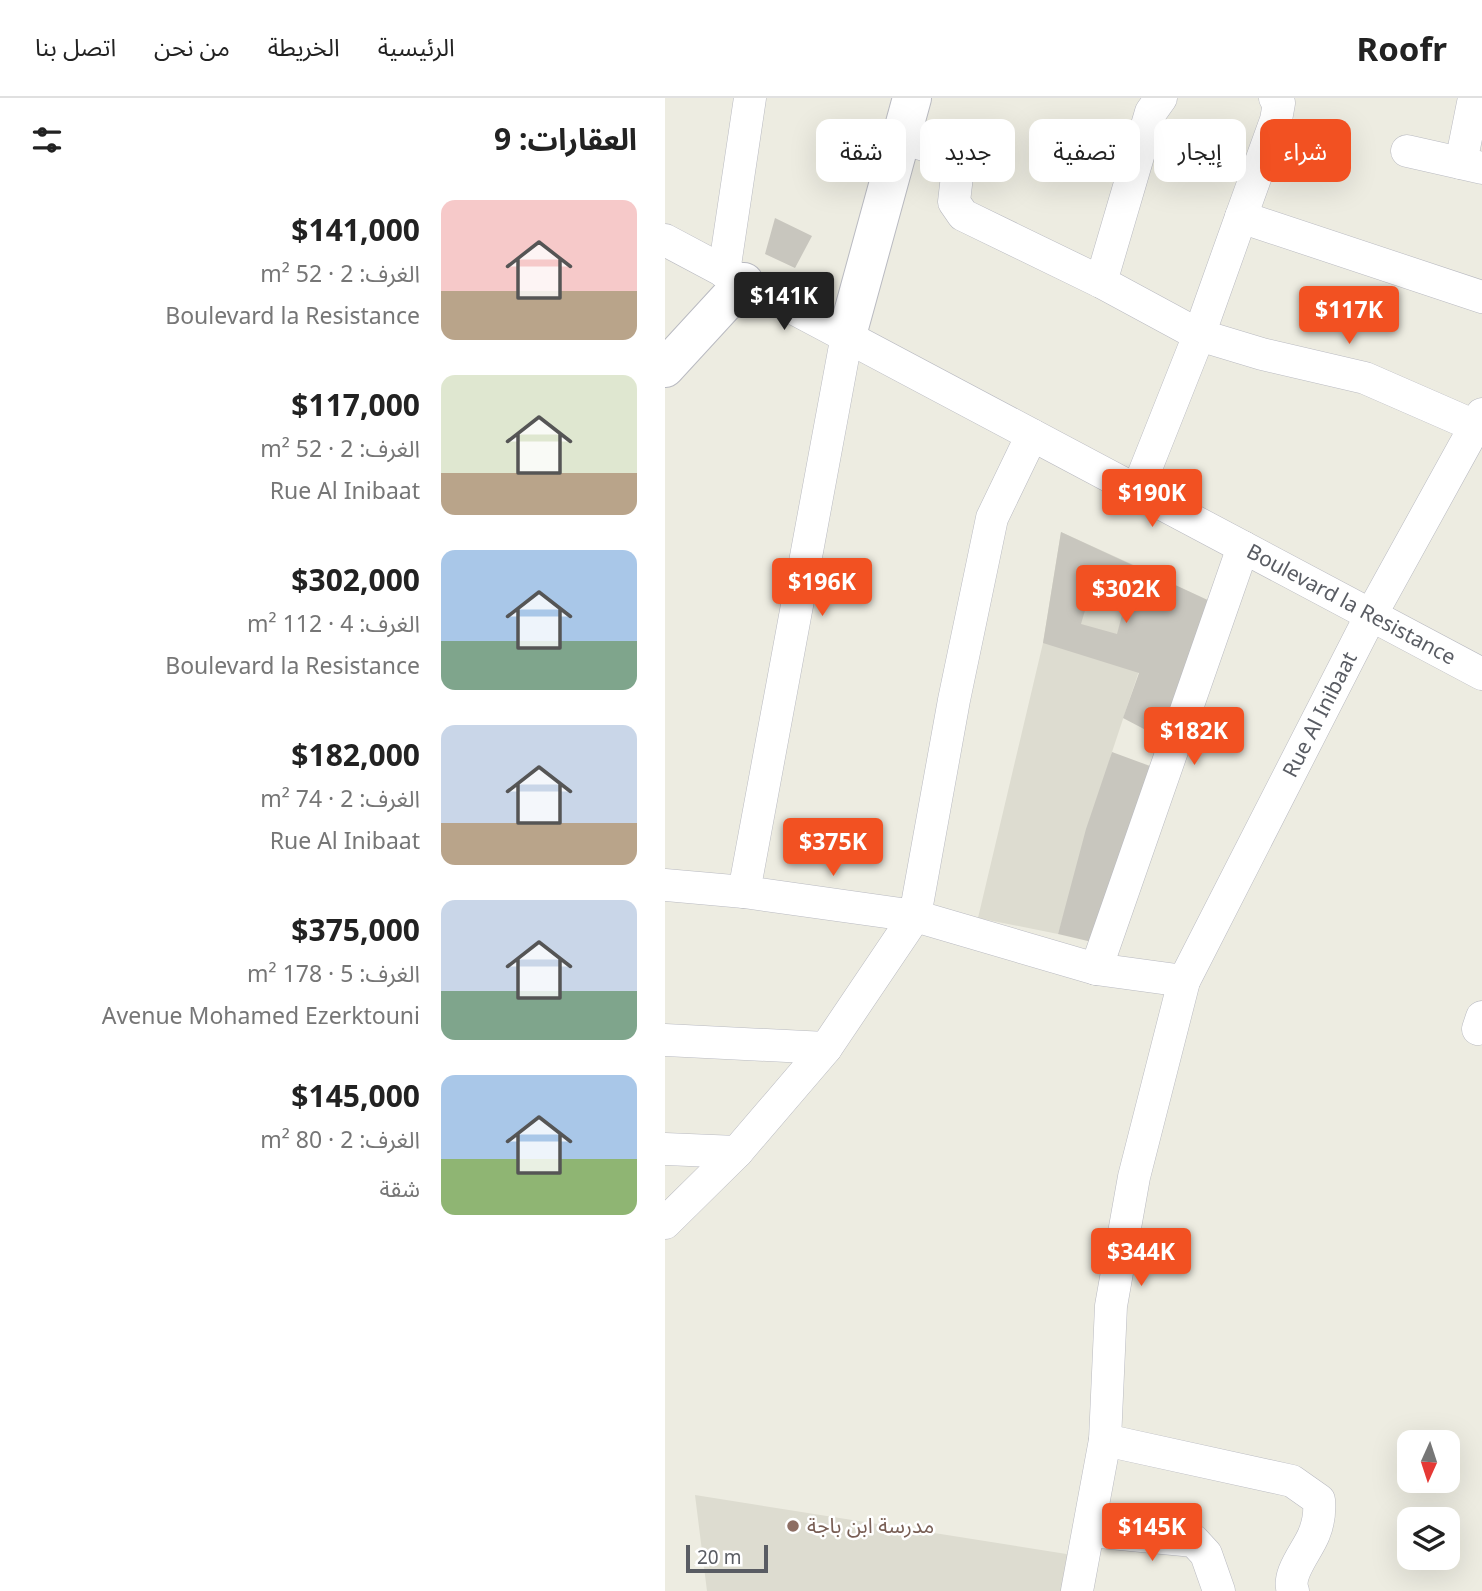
<!DOCTYPE html>
<html lang="ar">
<meta charset="utf-8">
<style>
:root{--surface:#fff;--page:#f6f6f6;--text:#222;--muted:#767676;--line:#e0e0e0;--accent:#f25122}
body{margin:0;font-family:"Noto Sans","Noto Sans Arabic",sans-serif;background:var(--page);color:var(--text);direction:rtl;height:100vh;display:flex;flex-direction:column;font-size:26px;white-space:nowrap}
*{box-sizing:border-box;margin:0}
p{font-size:23px;color:var(--muted)}
.icon{flex:none;width:38px;height:38px;fill:none;stroke:currentColor;stroke-width:2;stroke-linecap:round;stroke-linejoin:round}
.map{position:relative;flex:1;overflow:hidden;direction:ltr}
.details{display:flex;flex-direction:column;background:var(--surface);width:665px}
.details>*{flex:none}
.guide{position:absolute;left:21px;top:21px;width:665px;height:63px;direction:rtl;display:flex;gap:14px}
.needle{width:46px;rotate:183deg}
.buttons{position:absolute;left:732px;top:1332px;display:grid;gap:14px}
.buttons a{display:grid;place-items:center;width:63px;height:63px;border-radius:14px;background:var(--surface);box-shadow:0 7px 28px #0002;font-size:35px}
.scale{position:absolute;left:21px;bottom:18px;width:82px;box-sizing:border-box;padding-left:7px;border:4px solid #595c63;border-top:0;font-size:19px;line-height:24px;white-space:nowrap;color:#595c63;-webkit-text-stroke:5px #fff;paint-order:stroke}
.price{position:absolute;translate:-50% -60px;padding:0 16px;border-radius:7px;background:var(--accent);color:#fff;font-size:23px;line-height:46px;filter:drop-shadow(0 2px 4px #0008)}
.price::after{content:'';position:absolute;left:50%;top:42px;width:21px;height:16px;margin-left:-10px;background:inherit;clip-path:polygon(0 0,100% 0,50% 100%)}
.price.on{background:#222;color:#fff}
ul{padding:0;list-style:none}
li{display:flex;align-items:center;gap:21px;height:175px;padding:0 28px}
li span{display:grid;place-items:center;flex:none;width:196px;height:140px;border-radius:14px;color:#555}
li>.icon{margin-inline-start:auto}
span .icon{width:84px;height:84px;fill:#fffc;stroke-width:1}
li b{font-size:30px}
h2{display:flex;justify-content:space-between;align-items:center;height:84px;padding:0 28px;font-size:30px}
.chip{padding:0 24px;border-radius:14px;background:var(--surface);box-shadow:0 7px 28px #0002;font-size:24px;line-height:63px}
.chip.on{background:var(--accent);color:#fff}
header{display:flex;align-items:center;gap:42px;box-sizing:border-box;height:98px;padding:0 35px;background:var(--surface);border-bottom:2px solid var(--line)}
header strong{font-size:33px}
nav{display:flex;gap:38px;margin-inline-start:auto;font-size:24px}
main{display:flex;flex:1;min-height:0}
.map>svg:first-child{display:block}
</style>
<header>
<strong>Roofr</strong>
<nav><a>الرئيسية</a><a>الخريطة</a><a>من نحن</a><a>اتصل بنا</a></nav>
</header>
<main>
<div class="map">
<svg width="817" height="1493" viewBox="0 0 817 1493">
<rect width="100%" height="100%" fill="#edece1"/>
<!-- education -->
<path fill="#dddcd0" d="M396,434L504,483L447,654L393,836L313,820L378,545Z
M30,1397L414,1458L407,1493H42Z"/>
<!-- building -->
<path fill="#c8c6be" fill-rule="evenodd" d="M110,120L147,138L130,170L100,156Z
M396,434L547,504L496,640L458,620L474,575L378,545ZM426,492L461,502L452,536L416,526Z
M447,654L485,668L427,844L393,836L421,731Z"/>
<g fill="none" stroke-linecap="round" stroke-linejoin="round">
<!-- minor casing -->
<g stroke="#b9bac1" stroke-width="33">
<g id="minor">
<path d="M237,40L288,56L293,69L289,104L298,117L436,184L534,237L597,256L700,280L810,328"/>
<path d="M742,53L817,70"/>
<path d="M796,65L809,0"/>
<path d="M576,119L611,22L614,5L610,0"/>
<path id="s1" d="M0,142L817,576"/>
<path d="M59,174L85,0"/>
<path d="M436,184L486,14L496,0"/>
<path d="M472,393L534,237L576,119L817,199"/>
<path d="M0,787L79,794L250,818L431,871L519,883"/>
<path d="M79,794L182,237"/>
<path d="M431,871L578,449"/>
<path d="M813,931L817,919"/>
<path d="M0,942L161,950"/>
<path d="M0,1051L72,1054"/>
<path d="M0,1125L72,1054L161,950L250,818L289,602L327,420L367,337"/>
<path d="M440,1342L627,1383L654,1402C655,1414 654,1424 649,1436C643,1452 621,1476 628,1493"/>
<path d="M425,1433L529,1443L541,1456L554,1493"/>
<path id="s2" d="M412,1493L440,1342L446,1208L469,1079L519,883L706,517L817,316"/>
</g>
</g>
<!-- tertiary casing -->
<g stroke="#b9bac1" stroke-width="40">
<path id="tertiary" d="M182,237L247,0
M0,270L79,184"/>
</g>
<!-- minor -->
<use href="#minor" stroke="#fff" stroke-width="32"/>
<!-- tertiary -->
<use href="#tertiary" stroke="#fff" stroke-width="38"/>
</g>
<!-- markers -->
<circle fill="#8d6e63" stroke="#fff" stroke-width="2.5" cx="128" cy="1428" r="7"/>
<g text-anchor="middle" stroke-width="5" stroke-linejoin="round" paint-order="stroke">
<!-- street labels -->
<g font-size="21" fill="#595c63" stroke="#fff">
<text dy="7" stroke="none"><textPath href="#s1" startOffset="777">Boulevard la Resistance</textPath></text>
<text dy="7" stroke="none"><textPath href="#s2" startOffset="920">Rue Al Inibaat</textPath></text>
</g>
<!-- education labels -->
<g font-size="21" fill="#785e54" stroke="#fff" text-anchor="start">
<text x="142" y="1435">مدرسة ابن باجة</text>
</g>
</g>
</svg>
<div class="buttons">
<a><svg class="needle" viewBox="-14 -14 28 28"><path d="M0-13l5 13h-10z" fill="#e53935"/><path d="M0 13l5-13h-10z" fill="#767676"/></svg></a>
<a><svg class="icon" aria-label="layers" viewBox="0 0 24 24"><path d="M12 4l9 5-9 5-9-5zM3 14l9 5 9-5"/></svg></a>
</div>
<div class="scale">20 m</div>
<b class="price on" style="left:119px;top:234px">$141K</b>
<b class="price" style="left:684px;top:248px">$117K</b>
<b class="price" style="left:487px;top:431px">$190K</b>
<b class="price" style="left:157px;top:520px">$196K</b>
<b class="price" style="left:461px;top:527px">$302K</b>
<b class="price" style="left:529px;top:669px">$182K</b>
<b class="price" style="left:168px;top:780px">$375K</b>
<b class="price" style="left:476px;top:1190px">$344K</b>
<b class="price" style="left:487px;top:1465px">$145K</b>
<div class="guide">
<a class="chip on">شراء</a>
<a class="chip">إيجار</a>
<a class="chip">تصفية</a>
<a class="chip">جديد</a>
<a class="chip">شقة</a>
</div>
</div>
<section class="details">
<h2>العقارات: 9<svg class="icon" aria-label="filters" viewBox="0 0 24 24"><path d="M4 7h16M4 17h16"/><circle cx="9" cy="7" r="2"/><circle cx="15" cy="17" r="2"/></svg></h2>
<ul>
<li><span style="background:linear-gradient(#f6c9c9 65%,#b9a48a 0)"><svg class="icon" aria-label="home" viewBox="0 0 24 24"><path d="M3 11l9-7 9 7M6 9v11h12V9"/></svg></span><div><b>$141,000</b><p>الغرف: 2 · 52 m²</p><p>Boulevard la Resistance</p></div></li>
<li><span style="background:linear-gradient(#dfe7d0 70%,#b9a48a 0)"><svg class="icon" aria-label="home" viewBox="0 0 24 24"><path d="M3 11l9-7 9 7M6 9v11h12V9"/></svg></span><div><b>$117,000</b><p>الغرف: 2 · 52 m²</p><p>Rue Al Inibaat</p></div></li>
<li><span style="background:linear-gradient(#a9c7e8 65%,#7fa58c 0)"><svg class="icon" aria-label="home" viewBox="0 0 24 24"><path d="M3 11l9-7 9 7M6 9v11h12V9"/></svg></span><div><b>$302,000</b><p>الغرف: 4 · 112 m²</p><p>Boulevard la Resistance</p></div></li>
<li><span style="background:linear-gradient(#c9d6e8 70%,#b9a48a 0)"><svg class="icon" aria-label="home" viewBox="0 0 24 24"><path d="M3 11l9-7 9 7M6 9v11h12V9"/></svg></span><div><b>$182,000</b><p>الغرف: 2 · 74 m²</p><p>Rue Al Inibaat</p></div></li>
<li><span style="background:linear-gradient(#c9d6e8 65%,#7fa58c 0)"><svg class="icon" aria-label="home" viewBox="0 0 24 24"><path d="M3 11l9-7 9 7M6 9v11h12V9"/></svg></span><div><b>$375,000</b><p>الغرف: 5 · 178 m²</p><p>Avenue Mohamed Ezerktouni</p></div></li>
<li><span style="background:linear-gradient(#a9c7e8 60%,#8fb573 0)"><svg class="icon" aria-label="home" viewBox="0 0 24 24"><path d="M3 11l9-7 9 7M6 9v11h12V9"/></svg></span><div><b>$145,000</b><p>الغرف: 2 · 80 m²</p><p>شقة</p></div></li>
</ul>
</section>
</main>
